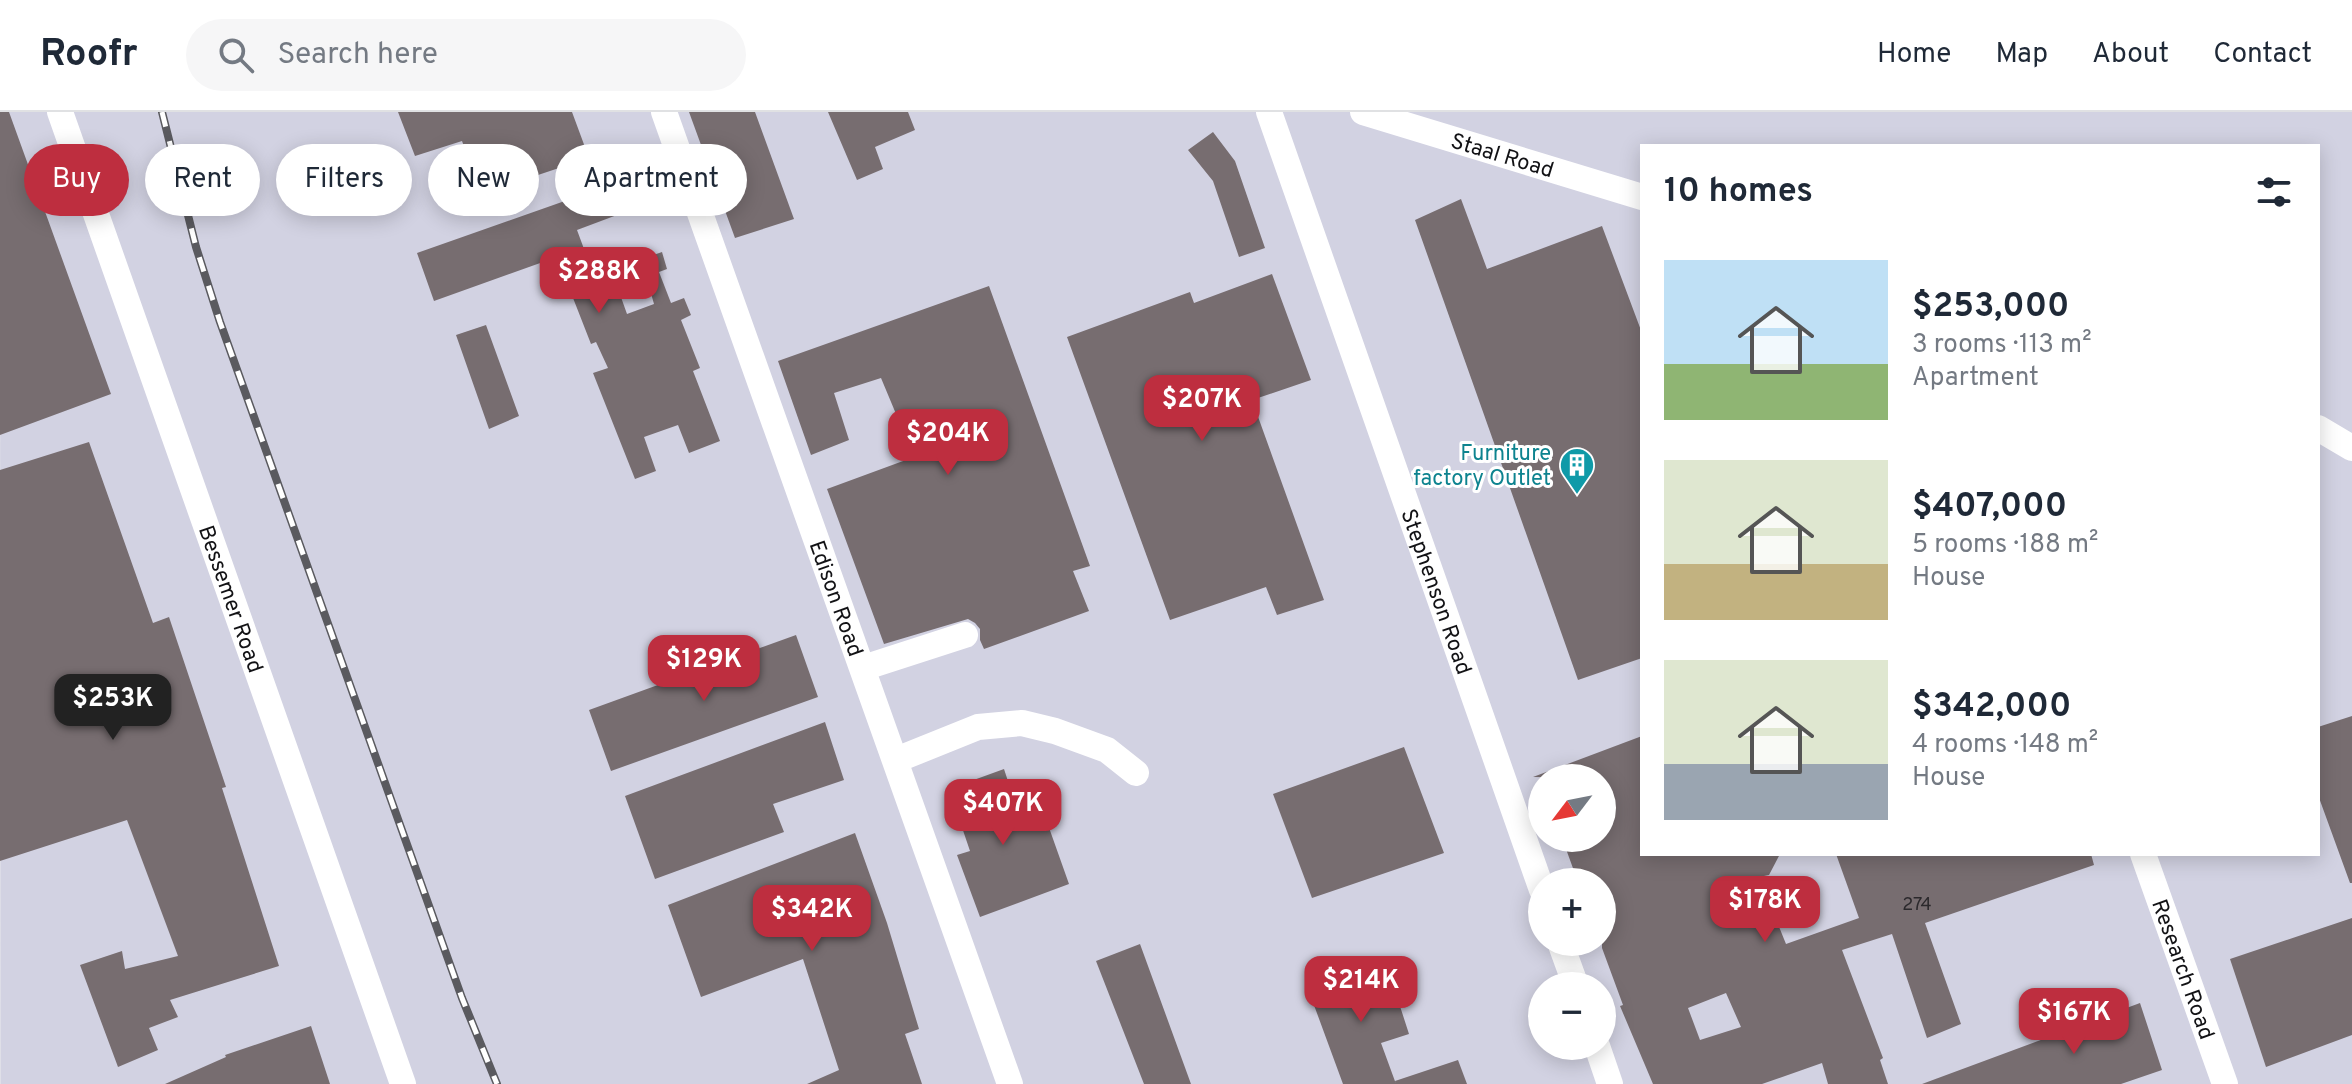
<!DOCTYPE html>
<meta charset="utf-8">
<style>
:root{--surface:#fff;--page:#f6f6f7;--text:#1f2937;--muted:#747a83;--line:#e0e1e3;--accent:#be2e3f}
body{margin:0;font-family:Overpass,sans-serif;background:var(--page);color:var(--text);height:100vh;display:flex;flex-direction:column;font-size:30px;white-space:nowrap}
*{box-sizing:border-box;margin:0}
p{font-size:26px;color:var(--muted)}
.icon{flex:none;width:44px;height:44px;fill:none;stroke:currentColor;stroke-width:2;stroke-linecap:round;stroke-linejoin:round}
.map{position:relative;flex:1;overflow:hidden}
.drawer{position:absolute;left:1640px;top:32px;width:680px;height:712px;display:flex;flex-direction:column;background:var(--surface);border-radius:0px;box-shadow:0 4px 20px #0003}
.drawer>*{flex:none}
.top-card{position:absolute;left:24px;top:32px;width:760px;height:72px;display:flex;gap:16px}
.needle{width:52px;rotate:238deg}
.fabs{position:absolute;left:1528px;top:652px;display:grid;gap:16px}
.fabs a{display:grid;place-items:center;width:88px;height:88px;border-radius:50%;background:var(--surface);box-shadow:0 4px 20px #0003;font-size:40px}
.price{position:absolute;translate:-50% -68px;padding:0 18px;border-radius:16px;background:var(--accent);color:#fff;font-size:26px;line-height:52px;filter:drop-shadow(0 2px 4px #0008)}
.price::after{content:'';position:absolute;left:50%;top:48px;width:24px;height:18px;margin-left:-12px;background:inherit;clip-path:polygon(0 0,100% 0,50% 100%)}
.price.current{background:#222;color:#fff}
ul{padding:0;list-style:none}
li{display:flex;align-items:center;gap:24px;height:200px;padding:0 24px}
li span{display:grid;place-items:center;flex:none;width:224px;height:160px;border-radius:0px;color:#555}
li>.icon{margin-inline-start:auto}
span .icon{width:96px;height:96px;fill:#fffc;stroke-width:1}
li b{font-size:34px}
h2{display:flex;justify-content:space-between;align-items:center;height:96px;padding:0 24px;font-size:34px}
.chip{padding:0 28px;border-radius:36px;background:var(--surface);box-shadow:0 4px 20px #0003;font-size:28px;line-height:72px}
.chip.current{background:var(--accent);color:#fff}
header{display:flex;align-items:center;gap:48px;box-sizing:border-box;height:112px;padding:0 40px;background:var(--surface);border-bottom:2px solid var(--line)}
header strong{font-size:38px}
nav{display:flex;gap:44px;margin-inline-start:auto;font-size:28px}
.search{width:560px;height:72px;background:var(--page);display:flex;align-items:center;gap:20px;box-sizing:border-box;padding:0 28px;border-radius:44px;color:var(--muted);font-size:30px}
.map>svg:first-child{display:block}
</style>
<header>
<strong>Roofr</strong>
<div class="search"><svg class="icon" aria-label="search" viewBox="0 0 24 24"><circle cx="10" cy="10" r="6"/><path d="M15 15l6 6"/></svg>Search here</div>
<nav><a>Home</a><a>Map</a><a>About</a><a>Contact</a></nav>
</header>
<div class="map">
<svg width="2352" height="972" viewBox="0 0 2352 972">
<rect width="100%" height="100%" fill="#dfdfe8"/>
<!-- built -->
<path fill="#d2d2e2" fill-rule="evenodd" d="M0,0H2352V972H1ZM1642,34H2318V742H1642ZM1542,666H1602V726H1542ZM1542,770H1602V830H1542ZM1542,874H1602V934H1542Z"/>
<!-- building -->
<path fill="#776d70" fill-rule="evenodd" d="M0,0H9L111,282L0,323Z
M398,0H572L589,46L481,82L462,29L415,44Z
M689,0H755L794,107L735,126Z
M828,0H908L915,18L875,35L883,57L857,68Z
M1213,20L1235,49L1265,136L1239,145L1213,69L1188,38Z
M630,66L641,94L577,118L594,164L662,140L667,157L659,160L671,191L684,186L691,203L681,208L700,256L693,259L720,329L689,341L678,313L644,325L656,359L635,367L593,261L608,256L596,230L591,232L557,145L434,189L417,141ZM646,164L654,192L627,202L617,174Z
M1461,87L1487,157L1602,114L1642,221V546L1578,568L1415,108Z
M1272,162L1311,268L1252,288L1324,488L1277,503L1266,475L1170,508L1067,225L1190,180L1194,191Z
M989,174L1090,454L1073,459L1089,499L984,537L980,528V517L975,511L968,507L884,532L827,377L914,345L881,266L834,281L849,328L811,343L778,249Z
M486,213L519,304L489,317L456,223Z
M89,330L153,511L169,505L226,675L222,676L279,854L170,888L178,905L149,916L158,938L118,955L80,853L122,839L125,857L178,844L127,708L0,749V358Z
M796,523L818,585L611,659L589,598Z
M2352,604V771H2350L2318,683V615Z
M825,610L844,668L773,692L784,720L655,767L625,684Z
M1642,624V742H1780L1769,763L1759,765L1786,832L1859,806L1836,742H2091L2094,753L1925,811L1961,912L1927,926L1892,822L1842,838L1883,946L1880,948L1888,972H1828L1822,951L1762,972H1653L1620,894L1623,893L1602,836V770H1578L1562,726H1602V666L1533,665ZM1726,881L1741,915L1700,928L1688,896Z
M1404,635L1444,741L1312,786L1273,682Z
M1004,657L1024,718L1047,710L1069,772L980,805L957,743L970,739L949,677Z
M855,721L887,811L919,917L905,922L922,972H807L839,958L803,847L701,885L668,793Z
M2352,806V923L2266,955L2230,847Z
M1140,832L1191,972H1144L1096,849Z
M1359,855L1363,864L1388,857L1409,922L1381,931L1396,972H1343L1311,885L1331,878L1325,865Z
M2140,891L2162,958L2121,972H1922Z
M311,914L330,972H165L226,945L225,943Z
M1458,948L1467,972H1396L1395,969Z"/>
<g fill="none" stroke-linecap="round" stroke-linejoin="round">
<!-- minor -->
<g stroke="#fff" stroke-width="26">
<path id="s1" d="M60,0L403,972"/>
<path id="s2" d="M664,0L1010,972"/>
<path id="s3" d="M1269,0L1542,778"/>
<path id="s4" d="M1363,0L1642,85"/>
<path d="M2318,316L2352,336"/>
<path d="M863,556L965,523"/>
<path d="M896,648L978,615L1022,611L1055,619L1107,638L1136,661"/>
<path id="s5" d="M2143,742L2225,972"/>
<path d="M1560,830L1576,874"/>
<path d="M1597,934L1610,972"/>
</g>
<!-- rail casing -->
<g stroke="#5a5a5f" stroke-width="8">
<path id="rail" d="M162,0L196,135L220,210L462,886L497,972"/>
</g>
<!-- rail -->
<use href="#rail" stroke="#fff" stroke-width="5" stroke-dasharray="15" stroke-linecap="butt"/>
</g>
<!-- icons -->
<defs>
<g id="building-pin" transform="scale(1.8)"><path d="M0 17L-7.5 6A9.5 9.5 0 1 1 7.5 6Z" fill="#0f9aa8" stroke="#fff"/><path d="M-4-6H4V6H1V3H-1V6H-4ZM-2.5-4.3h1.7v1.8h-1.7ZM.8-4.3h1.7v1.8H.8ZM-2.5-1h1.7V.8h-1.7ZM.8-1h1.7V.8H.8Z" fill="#fff"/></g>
</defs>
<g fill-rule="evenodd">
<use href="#building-pin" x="1577" y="353"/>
</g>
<g text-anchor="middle" stroke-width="6" stroke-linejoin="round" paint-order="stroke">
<!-- number labels -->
<g font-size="18" fill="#2b292c">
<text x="1917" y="798">274</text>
</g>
<!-- street labels -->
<g font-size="22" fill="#121215" stroke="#fff">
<text dy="8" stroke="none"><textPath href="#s4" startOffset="146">Staal Road</textPath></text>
<text dy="8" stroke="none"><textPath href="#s3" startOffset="508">Stephenson Road</textPath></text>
<text dy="8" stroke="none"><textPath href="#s1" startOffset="516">Bessemer Road</textPath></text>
<text dy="8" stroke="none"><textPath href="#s2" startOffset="516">Edison Road</textPath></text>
<text dy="8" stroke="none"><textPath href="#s5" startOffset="122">Research Road</textPath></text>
</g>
<!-- culture labels -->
<g font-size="22" fill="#0d838f" stroke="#fff" text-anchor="end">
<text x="1551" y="348">Furniture<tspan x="1551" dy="25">factory Outlet</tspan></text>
</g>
</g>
</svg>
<div class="fabs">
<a><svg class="needle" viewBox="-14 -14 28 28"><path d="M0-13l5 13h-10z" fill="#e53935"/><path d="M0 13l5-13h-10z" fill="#747a83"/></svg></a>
<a>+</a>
<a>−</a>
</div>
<b class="price" style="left:599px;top:203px">$288K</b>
<b class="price" style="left:1202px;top:331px">$207K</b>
<b class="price" style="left:948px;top:365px">$204K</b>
<b class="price" style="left:704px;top:591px">$129K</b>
<b class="price current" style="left:113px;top:630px">$253K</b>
<b class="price" style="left:1003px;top:735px">$407K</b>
<b class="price" style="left:1765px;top:832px">$178K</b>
<b class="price" style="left:812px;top:841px">$342K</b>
<b class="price" style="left:1361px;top:912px">$214K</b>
<b class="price" style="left:2074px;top:944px">$167K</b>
<div class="top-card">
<a class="chip current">Buy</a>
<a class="chip">Rent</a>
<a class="chip">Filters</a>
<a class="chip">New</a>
<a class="chip">Apartment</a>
</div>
<section class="drawer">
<h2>10 homes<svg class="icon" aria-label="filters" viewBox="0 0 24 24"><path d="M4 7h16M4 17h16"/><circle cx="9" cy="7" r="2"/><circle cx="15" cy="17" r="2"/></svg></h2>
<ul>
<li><span style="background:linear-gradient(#bfe0f5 65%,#8fb573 0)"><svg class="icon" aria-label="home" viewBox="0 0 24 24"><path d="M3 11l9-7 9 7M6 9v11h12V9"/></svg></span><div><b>$253,000</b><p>3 rooms · 113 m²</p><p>Apartment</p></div></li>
<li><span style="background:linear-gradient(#dfe7d0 65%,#c2b280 0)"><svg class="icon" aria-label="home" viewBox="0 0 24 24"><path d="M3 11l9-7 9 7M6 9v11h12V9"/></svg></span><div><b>$407,000</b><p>5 rooms · 188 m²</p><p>House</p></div></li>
<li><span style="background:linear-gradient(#dfe7d0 65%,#9aa5b1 0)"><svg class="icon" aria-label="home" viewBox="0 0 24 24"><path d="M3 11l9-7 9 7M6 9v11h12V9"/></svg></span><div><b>$342,000</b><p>4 rooms · 148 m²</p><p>House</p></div></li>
</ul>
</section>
</div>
